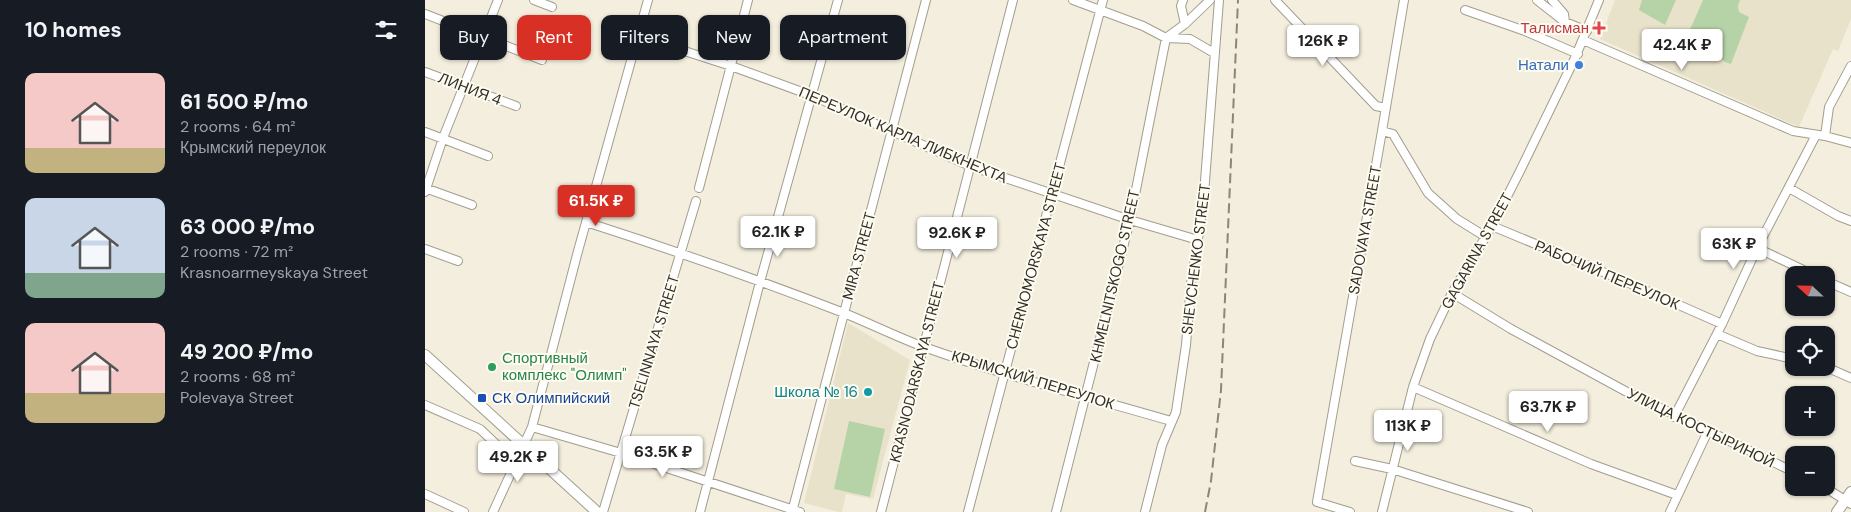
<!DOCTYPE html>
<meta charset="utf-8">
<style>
:root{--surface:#171b24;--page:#20242c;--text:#f1f3f6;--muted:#9ea1a6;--accent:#d93025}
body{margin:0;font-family:"DM Sans",sans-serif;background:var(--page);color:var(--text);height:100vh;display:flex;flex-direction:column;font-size:19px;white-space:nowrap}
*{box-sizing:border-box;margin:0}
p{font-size:16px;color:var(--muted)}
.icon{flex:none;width:28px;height:28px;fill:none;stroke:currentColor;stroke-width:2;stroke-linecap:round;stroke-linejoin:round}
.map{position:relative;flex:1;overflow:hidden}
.sheet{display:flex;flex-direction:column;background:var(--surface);width:425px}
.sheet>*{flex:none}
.guide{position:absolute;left:15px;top:15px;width:475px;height:45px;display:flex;gap:10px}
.needle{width:32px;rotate:292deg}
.tools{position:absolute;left:1360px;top:266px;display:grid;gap:10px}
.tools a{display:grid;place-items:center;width:50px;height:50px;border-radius:10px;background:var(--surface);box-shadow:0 1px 4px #0004;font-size:25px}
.price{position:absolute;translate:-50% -42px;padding:0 11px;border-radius:5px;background:#fff;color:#222;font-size:16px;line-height:32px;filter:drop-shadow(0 1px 2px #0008)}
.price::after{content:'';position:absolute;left:50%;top:30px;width:15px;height:11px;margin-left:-8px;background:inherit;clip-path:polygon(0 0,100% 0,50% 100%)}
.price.selected{background:var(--accent);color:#fff}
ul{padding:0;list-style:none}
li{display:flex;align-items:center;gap:15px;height:125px;padding:0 25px}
li span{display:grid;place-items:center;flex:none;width:140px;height:100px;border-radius:10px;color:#555}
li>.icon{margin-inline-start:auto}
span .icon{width:60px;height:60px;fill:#fffc;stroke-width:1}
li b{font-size:21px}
h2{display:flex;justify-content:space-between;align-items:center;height:60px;padding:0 25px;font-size:21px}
.pill{padding:0 18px;border-radius:10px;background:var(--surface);box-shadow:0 1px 4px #0004;font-size:18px;line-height:45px}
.pill.selected{background:var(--accent);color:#fff}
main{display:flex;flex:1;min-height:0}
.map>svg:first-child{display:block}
</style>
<main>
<section class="sheet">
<h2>10 homes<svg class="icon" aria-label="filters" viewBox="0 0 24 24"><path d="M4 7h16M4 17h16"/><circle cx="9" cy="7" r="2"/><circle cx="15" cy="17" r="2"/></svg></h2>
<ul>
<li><span style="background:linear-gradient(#f6c9c9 75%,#c2b280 0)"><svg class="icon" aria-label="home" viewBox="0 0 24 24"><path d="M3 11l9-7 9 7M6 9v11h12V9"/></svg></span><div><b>61 500 ₽/mo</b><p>2 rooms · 64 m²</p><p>Крымский переулок</p></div></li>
<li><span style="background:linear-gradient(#c9d6e8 75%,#7fa58c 0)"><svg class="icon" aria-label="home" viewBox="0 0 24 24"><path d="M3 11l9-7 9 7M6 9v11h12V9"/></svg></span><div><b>63 000 ₽/mo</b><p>2 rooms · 72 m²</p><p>Krasnoarmeyskaya Street</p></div></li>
<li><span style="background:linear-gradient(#f6c9c9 70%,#c2b280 0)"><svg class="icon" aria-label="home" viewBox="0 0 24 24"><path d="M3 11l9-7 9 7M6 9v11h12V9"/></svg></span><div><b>49 200 ₽/mo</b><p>2 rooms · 68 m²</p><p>Polevaya Street</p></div></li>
</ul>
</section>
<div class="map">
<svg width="1426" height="512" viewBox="0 0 1426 512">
<rect width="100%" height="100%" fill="#f3eedd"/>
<!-- built -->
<path fill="#e9e2cb" d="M1190,0H1426V19L1413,51L1408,49L1374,127L1175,39Z
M423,323L485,360L448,499L421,494L417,512H414L379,503Z"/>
<!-- green -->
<path fill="#b6d3a7" d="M1217,0H1251L1240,25L1214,10Z
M1278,0H1315L1313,6L1314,12L1324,17L1306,64L1300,62L1270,36L1263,34Z
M424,421L460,429L445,497L409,489Z"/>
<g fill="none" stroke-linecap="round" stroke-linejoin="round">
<!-- minor casing -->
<g stroke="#a29d8d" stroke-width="10">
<path id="minor" d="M109,0L127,7
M648,0L718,26L741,38L765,39L789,53
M758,0L756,6L760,24
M850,0L951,106L961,108
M1112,0L1140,22L1162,31
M1127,0L1139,14L1140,22
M1040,10L1100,31L1153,54
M0,14L117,60
M213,36L306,66L388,96L545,166L705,220L773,240
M1158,40L1368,131L1400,136L1426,143
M0,72L91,106
M957,131L968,134L1003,193L1032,219L1061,237
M0,132L63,156
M1400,136L1404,107L1426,66
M0,188L47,205
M274,188L323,0
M1364,188L1413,216L1426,221
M0,192L18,138L73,0
M161,222C248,250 334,280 419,313C446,324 472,337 499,347C580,376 664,397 746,421
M1067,226L1195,279L1297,324
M1332,248L1389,275
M0,249L33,261
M1401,281L1426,292
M1027,293L1086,329L1202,392L1369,472
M1292,334L1332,351L1369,359
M1401,367L1426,378
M988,387L1166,464L1252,495
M0,405L55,429L90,462
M1249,417L1297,324L1332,248L1391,135
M107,427L196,453L375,512
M930,461L967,469L1103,512
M1401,488L1426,504
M0,494L39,512
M68,512L107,427L153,251L223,0
M178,512L271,201
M275,512L335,282L413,0
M367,512L501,0
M456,512L588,0
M543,512L678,0
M631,512L705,220L741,38L760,24L785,0
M720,512L737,445L751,412L761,345L766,283L778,207L794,0
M925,512L892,502L957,131L979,0
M957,512L988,387L1005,339L1027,293L1067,226L1094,173L1150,58L1174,0
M1245,512L1282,433"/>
</g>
<!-- major casing -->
<g stroke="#a29d8d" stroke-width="12">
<path id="major" d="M0,355L172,512
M1412,512L1426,492"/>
</g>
<!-- minor -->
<use href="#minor" stroke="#fff" stroke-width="8"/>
<!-- major -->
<use href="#major" stroke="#fff" stroke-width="10"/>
<!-- rail -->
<path stroke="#89867a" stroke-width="2" stroke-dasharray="10 5" stroke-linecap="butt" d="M780,512L786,481L796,390L813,0"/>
</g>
<!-- markers -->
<path fill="#e0444e" stroke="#fefbf1" stroke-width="2" d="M1171.5 20.5h5v5h5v5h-5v5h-5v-5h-5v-5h5z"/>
<circle fill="#3f7fe0" stroke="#fefbf1" stroke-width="2" cx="1154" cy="65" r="5"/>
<circle fill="#2e9e5b" stroke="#fefbf1" stroke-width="2" cx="67" cy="367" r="5"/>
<circle fill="#0f9aa8" stroke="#fefbf1" stroke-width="2" cx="443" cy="392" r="5"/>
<rect fill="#1a4fb4" stroke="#fefbf1" stroke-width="2" x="52" y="393" width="10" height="10" rx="2.5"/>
<g text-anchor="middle" stroke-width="4" stroke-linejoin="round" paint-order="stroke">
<!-- health labels -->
<g font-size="15" fill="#be3a42" stroke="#fefbf1" text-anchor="end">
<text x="1164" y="33">Талисман</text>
</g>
<!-- shop labels -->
<g font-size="15" fill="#366cbe" stroke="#fefbf1" text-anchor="end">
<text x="1144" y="70">Натали</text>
</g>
<!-- street labels -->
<g font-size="15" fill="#302e27" stroke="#fefbf1">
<text transform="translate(45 89) rotate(21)" y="5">ЛИНИЯ 4</text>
<text transform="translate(478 135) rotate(23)" y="5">ПЕРЕУЛОК КАРЛА ЛИБКНЕХТА</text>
<text transform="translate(940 230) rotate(-80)" y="5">SADOVAYA STREET</text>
<text transform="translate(1052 251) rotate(-61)" y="5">GAGARINA STREET</text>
<text transform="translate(434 256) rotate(-75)" y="5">MIRA STREET</text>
<text transform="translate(611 256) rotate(-75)" y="5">CHERNOMORSKAYA STREET</text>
<text transform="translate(771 259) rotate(-83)" y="5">SHEVCHENKO STREET</text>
<text transform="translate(1182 275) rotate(23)" y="5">РАБОЧИЙ ПЕРЕУЛОК</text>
<text transform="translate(690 276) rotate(-77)" y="5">KHMELNITSKOGO STREET</text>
<text transform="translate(229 342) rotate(-73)" y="5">TSELINNAYA STREET</text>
<text transform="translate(492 372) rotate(-76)" y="5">KRASNODARSKAYA STREET</text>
<text transform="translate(608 380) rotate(17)" y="5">КРЫМСКИЙ ПЕРЕУЛОК</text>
<text transform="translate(1276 428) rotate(26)" y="5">УЛИЦА КОСТЫРИНОЙ</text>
</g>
<!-- leisure labels -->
<g font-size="15" fill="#27864d" stroke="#fefbf1" text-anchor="start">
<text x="77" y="363">Спортивный<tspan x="77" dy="17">комплекс "Олимп"</tspan></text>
</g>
<!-- culture labels -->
<g font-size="15" fill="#0d838f" stroke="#fefbf1" text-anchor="end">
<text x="433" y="397">Школа № 16</text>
</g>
<!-- transit labels -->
<g font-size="15" fill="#164399" stroke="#fefbf1" text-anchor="start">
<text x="67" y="403">СК Олимпийский</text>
</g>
</g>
</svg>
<div class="tools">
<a><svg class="needle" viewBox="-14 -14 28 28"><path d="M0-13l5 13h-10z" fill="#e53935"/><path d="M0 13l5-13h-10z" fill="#9ea1a6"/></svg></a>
<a><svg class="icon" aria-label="locate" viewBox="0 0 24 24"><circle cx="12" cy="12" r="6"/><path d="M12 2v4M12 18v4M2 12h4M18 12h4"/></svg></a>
<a>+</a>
<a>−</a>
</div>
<b class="price" style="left:898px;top:67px">126K ₽</b>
<b class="price" style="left:1257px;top:71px">42.4K ₽</b>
<b class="price selected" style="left:171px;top:227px">61.5K ₽</b>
<b class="price" style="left:353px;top:258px">62.1K ₽</b>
<b class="price" style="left:532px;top:259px">92.6K ₽</b>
<b class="price" style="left:1309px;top:270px">63K ₽</b>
<b class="price" style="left:1123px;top:433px">63.7K ₽</b>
<b class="price" style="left:983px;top:452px">113K ₽</b>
<b class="price" style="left:238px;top:478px">63.5K ₽</b>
<b class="price" style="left:93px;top:483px">49.2K ₽</b>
<div class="guide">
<a class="pill">Buy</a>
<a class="pill selected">Rent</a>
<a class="pill">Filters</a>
<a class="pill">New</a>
<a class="pill">Apartment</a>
</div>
</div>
</main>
